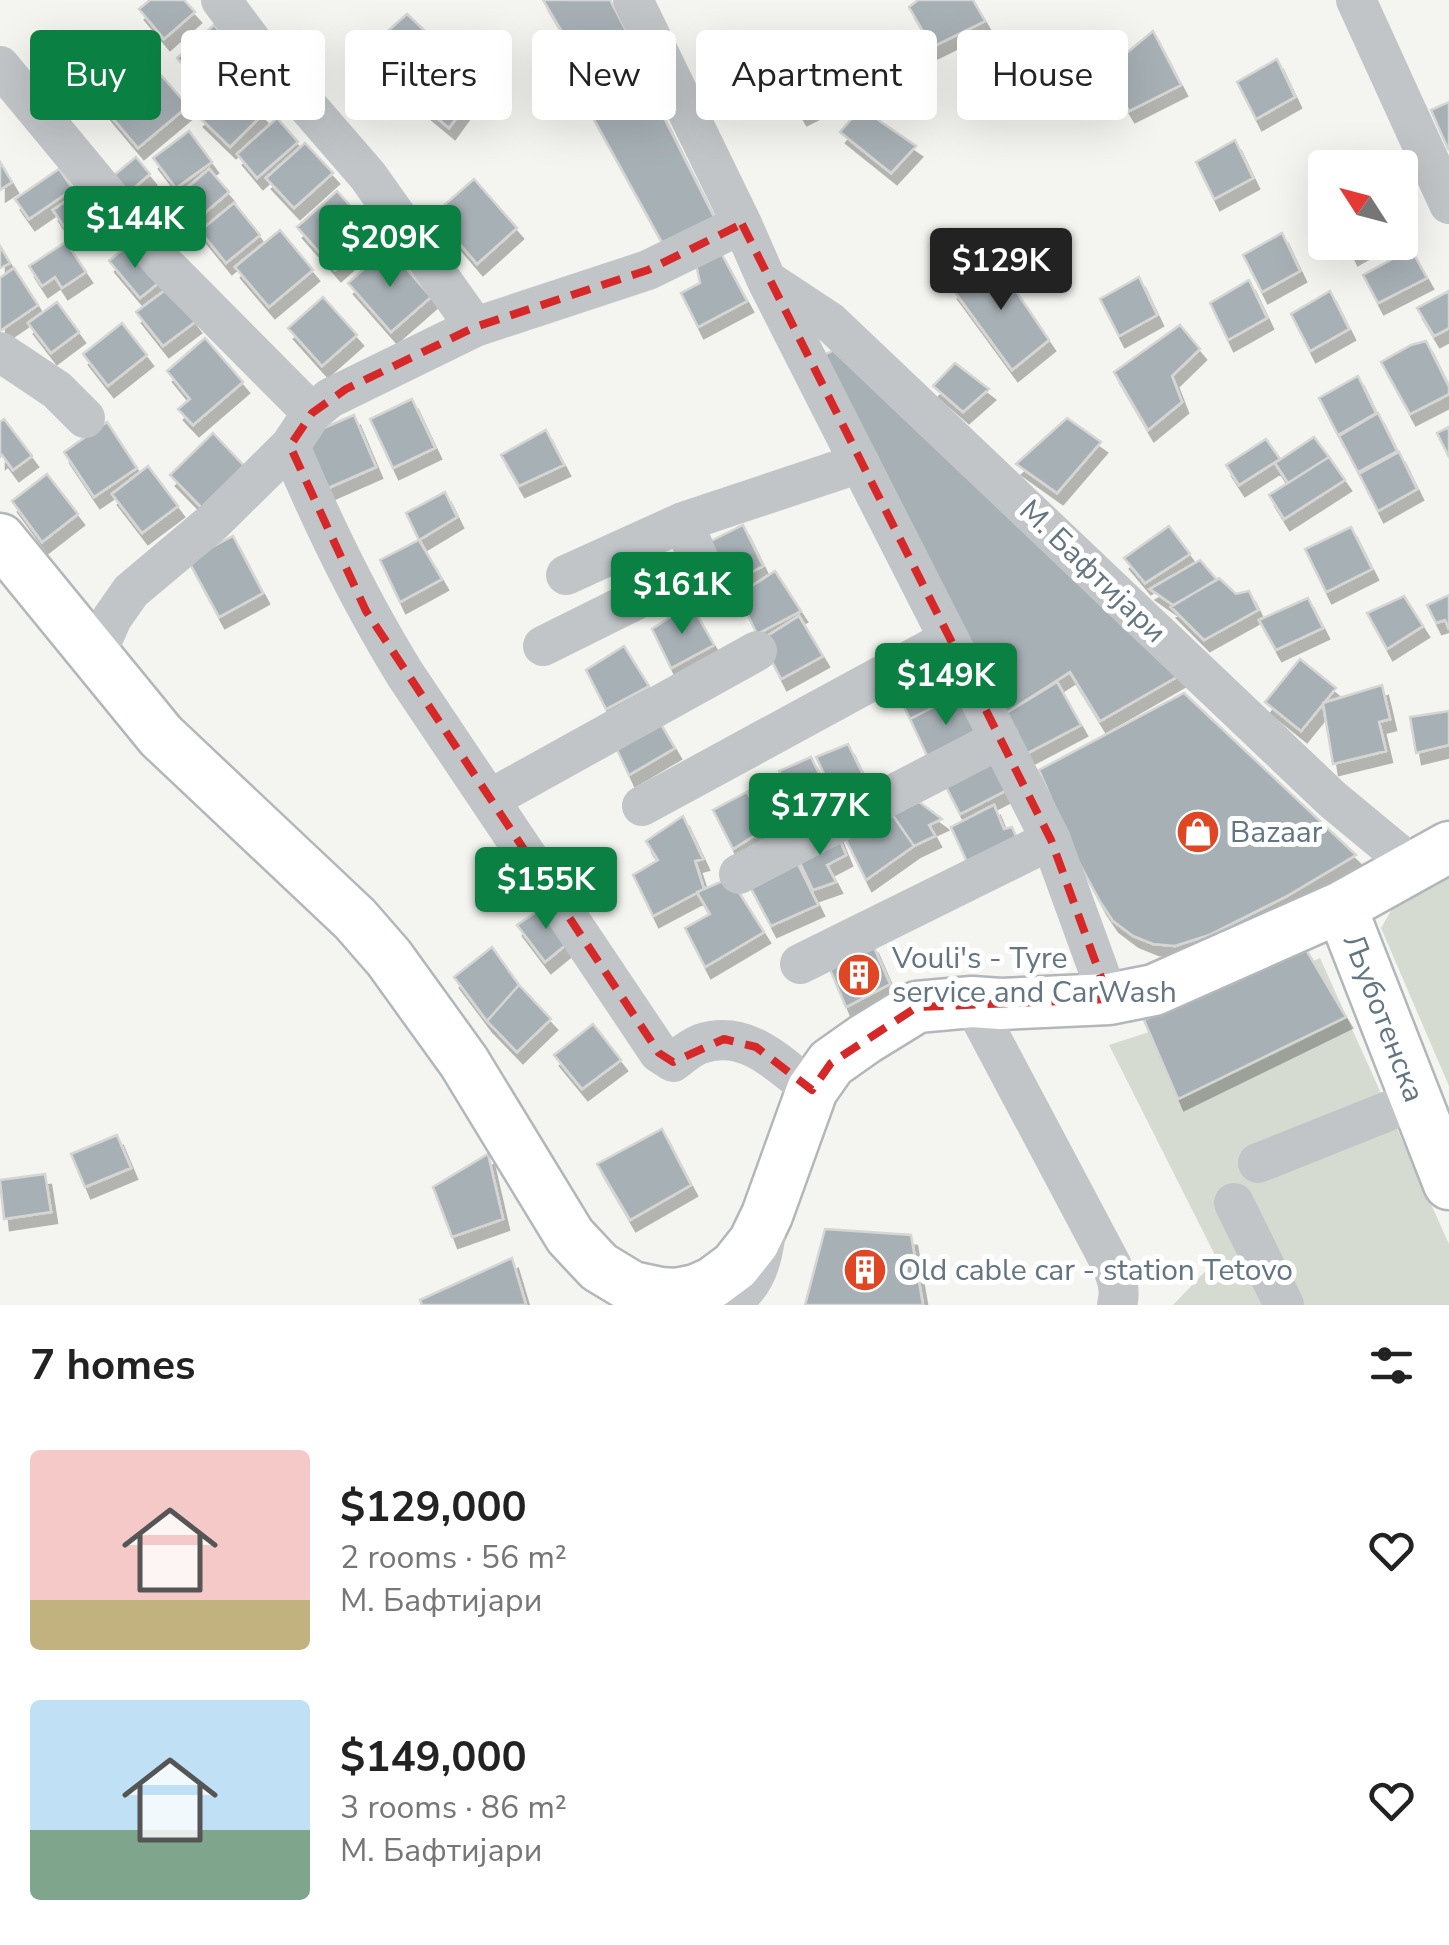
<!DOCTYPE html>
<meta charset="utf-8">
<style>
:root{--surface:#fff;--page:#f2f2f2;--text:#222;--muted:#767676;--accent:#0b8043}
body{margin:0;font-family:"Nunito Sans",sans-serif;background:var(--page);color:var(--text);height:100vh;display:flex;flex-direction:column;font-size:38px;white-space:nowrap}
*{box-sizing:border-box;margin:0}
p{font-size:32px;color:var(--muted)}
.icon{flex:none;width:55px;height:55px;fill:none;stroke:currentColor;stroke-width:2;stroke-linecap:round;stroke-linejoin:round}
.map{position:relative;height:1305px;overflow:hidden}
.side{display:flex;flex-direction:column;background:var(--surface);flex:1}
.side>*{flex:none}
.guide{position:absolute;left:30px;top:30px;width:1390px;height:90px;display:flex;gap:20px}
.needle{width:65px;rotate:306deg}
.tools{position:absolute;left:1308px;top:150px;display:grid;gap:20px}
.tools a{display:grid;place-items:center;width:110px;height:110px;border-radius:10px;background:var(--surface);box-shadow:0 10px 40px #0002;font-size:50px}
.price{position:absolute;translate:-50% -85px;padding:0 22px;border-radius:10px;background:var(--accent);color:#fff;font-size:32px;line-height:65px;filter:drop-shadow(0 2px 5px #0008)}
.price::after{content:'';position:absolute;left:50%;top:60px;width:30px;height:22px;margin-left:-15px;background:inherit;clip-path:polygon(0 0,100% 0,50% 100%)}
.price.on{background:#222;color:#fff}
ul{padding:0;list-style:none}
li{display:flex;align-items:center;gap:30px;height:250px;padding:0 30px}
li span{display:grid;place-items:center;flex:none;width:280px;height:200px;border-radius:10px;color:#555}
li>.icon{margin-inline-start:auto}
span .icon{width:120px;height:120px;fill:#fffc;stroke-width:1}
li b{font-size:42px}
h2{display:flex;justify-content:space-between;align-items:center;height:120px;padding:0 30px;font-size:42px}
.tag{padding:0 35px;border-radius:10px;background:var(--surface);box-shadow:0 10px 40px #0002;font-size:35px;line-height:90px}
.tag.on{background:var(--accent);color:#fff}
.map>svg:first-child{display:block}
</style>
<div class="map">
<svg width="1449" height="1305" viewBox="0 0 1449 1305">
<defs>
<filter id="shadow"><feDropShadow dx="6" dy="11" stdDeviation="0" flood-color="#0004"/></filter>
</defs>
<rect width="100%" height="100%" fill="#f4f4f0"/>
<!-- green -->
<path fill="#d5dbd1" d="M1449,870V1086L1381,928L1399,897Z
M1320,958L1449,1244V1305H1173L1217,1259L1109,1045L1152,1031Z"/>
<!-- building -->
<path fill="#a7b0b5" stroke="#d5d5d3" stroke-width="2.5" filter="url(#shadow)" d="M150,0H184L195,12L164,39L139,9Z
M543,0H610L634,46L589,77Z
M918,0H973L985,21L932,47L909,7Z
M407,14L481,84L449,128L361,55Z
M214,25L242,56L205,89L177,58Z
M1153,31L1181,85L1129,111L1105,71Z
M825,34L853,88L801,114L777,74Z
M100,38L130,74L99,99L69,64Z
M1277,59L1295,97L1256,119L1237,82Z
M154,67L188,106L138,148L105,109Z
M642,74L716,221L664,246L586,105Z
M231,82L263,114L230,147L198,116Z
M1449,102V149H1448L1431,110Z
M861,108L916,146L891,173L840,132Z
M277,118L298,142L257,178L237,154Z
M189,131L212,162L176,188L153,158Z
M1235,140L1253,178L1214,199L1196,162Z
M305,143L333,173L294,208L266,178Z
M136,157L150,174L128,193L113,176Z
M0,162L12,182L0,190Z
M59,169L73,189L29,219L15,199Z
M209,169L229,192L193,223L173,200Z
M474,179L517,228L477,264L434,214Z
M85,188L104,216L72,238L53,210Z
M337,191L375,234L335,270L297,227Z
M234,203L260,235L226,263L200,231Z
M280,230L313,270L269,307L235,267Z
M1282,233L1300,271L1262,292L1243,255Z
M66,242L86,272L62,288L55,277L42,286L29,266Z
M1346,242H1373L1352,254Z
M130,243L162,280L140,298L109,261Z
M0,246L10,263L0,268Z
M388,248L431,297L391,332L348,283Z
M1411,249L1427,278L1378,303L1363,275Z
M720,251L747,301L698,327L681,293L700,283L696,264Z
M993,257L1049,340L1012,370L952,288Z
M14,268L38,305L0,331V278Z
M1139,277L1157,315L1119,336L1100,299Z
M1249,280L1267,318L1228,340L1210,303Z
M168,288L195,322L163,346L136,312Z
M1330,291L1349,329L1310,351L1291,314Z
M1449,291V328L1434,336L1417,308Z
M323,297L357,335L322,366L288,328Z
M57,302L79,332L51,353L28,323Z
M122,323L147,355L108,386L83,354Z
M1180,325L1200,349L1172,376L1182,402L1148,430L1114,372Z
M205,338L243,382L193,425L178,409L190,399L167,371Z
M1426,341L1449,387V394L1410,414L1381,362L1411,345Z
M844,345L1182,674L1100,721L1070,672L1000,717L822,356Z
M955,363L989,389L963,412L933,386Z
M1358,376L1376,413L1338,435L1319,398Z
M412,399L435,448L393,468L370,419Z
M1378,413L1397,451L1358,472L1339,436Z
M354,415L376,467L326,489L303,437Z
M1067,418L1101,442L1057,493L1016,464Z
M4,419L32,456L13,470L2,455L0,457V422Z
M107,422L137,468L94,497L64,452Z
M1449,427V457L1437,433Z
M546,430L564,465L519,486L501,455Z
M213,433L248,470L205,511L170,475Z
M1314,437L1329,457L1288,483L1275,463Z
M1266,439L1280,459L1239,485L1226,465Z
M1399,452L1417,489L1378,511L1359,474Z
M1329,457L1345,480L1284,519L1269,495Z
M148,466L178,506L142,533L112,494Z
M47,474L78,514L42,542L12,501Z
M445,492L457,517L419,540L406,513Z
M743,525L763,566L724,586L703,545Z
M1169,526L1190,554L1145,583L1124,558Z
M1351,527L1372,569L1326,592L1305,549Z
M233,536L263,593L219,617L188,560Z
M656,538L671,567L622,593L607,564Z
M419,540L442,579L400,602L380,560Z
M1200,560L1217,580L1173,605L1150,589Z
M775,571L801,611L757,634L738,595Z
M1219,578L1236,594L1249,591L1258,610L1204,640L1171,607Z
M1449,595V629L1445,620L1436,623L1427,605Z
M1404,596L1423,626L1387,649L1367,613Z
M1308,598L1323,628L1276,650L1259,620Z
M691,604L714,645L671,668L652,629Z
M799,616L823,656L781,679L761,640Z
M624,646L649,686L606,709L586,670Z
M939,647L961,693L910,719L889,676Z
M1300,659L1336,688L1301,731L1265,702Z
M1057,682L1081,725L1020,757L1000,717Z
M1382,685L1390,719L1379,722L1386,751L1333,764L1323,703Z
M961,693L983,737L931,764L910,719Z
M1184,693L1356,855L1287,896L1209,935L1175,946L1153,944L1133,936L1113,921L1101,903L1077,859L1039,770Z
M652,709L675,748L629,775L609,733Z
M1449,711V745L1416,753L1410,717Z
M848,744L866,781L834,795L816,757Z
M991,746L1011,788L960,814L939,773Z
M811,757L829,794L797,808L779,771Z
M772,778L791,814L787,817L794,828L775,840L747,792Z
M747,792L768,827L733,849L713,810Z
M907,793L942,819L929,825L935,836L914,846L885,804Z
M885,804L914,846L866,880L840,828Z
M994,805L1004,829L1012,827L1018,841L968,864L951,827Z
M683,816L703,859L695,861L704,889L653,916L633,875L658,860L646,841Z
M835,828L846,855L827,865L836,882L813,890L793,848Z
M793,854L818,905L771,926L746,879Z
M730,878L764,932L705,967L685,928L710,914L697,892Z
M551,902L573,939L545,962L517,925Z
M872,943L890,984L846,1007L829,967Z
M492,947L519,985L487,1021L454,977Z
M1305,948L1346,1017L1178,1099L1144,1020Z
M519,985L551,1019L517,1052L487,1021Z
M593,1024L621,1060L582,1089L554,1055Z
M662,1129L691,1185L630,1220L597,1164Z
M117,1135L131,1168L85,1187L71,1154Z
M488,1154L503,1219L452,1237L433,1187Z
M45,1174L51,1212L4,1219L0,1180Z
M825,1229L911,1235L923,1305H805Z
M512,1258L526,1305H422L420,1300Z"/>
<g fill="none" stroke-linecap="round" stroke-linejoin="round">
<!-- major casing -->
<g stroke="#b2b7ba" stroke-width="55">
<path id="major" d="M0,539L161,736L355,919L389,958L464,1062L570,1236L599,1267L632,1287L660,1293L676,1294L696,1290L712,1283L735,1266L754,1242L767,1215L812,1090L831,1063L865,1039L917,1007L972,1002L1001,1004L1109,999L1154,990L1341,907L1449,847
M1341,907L1449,1184"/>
</g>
<!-- minor -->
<path stroke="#c1c5c8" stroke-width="40" d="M221,0L253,43L368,176L475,327
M633,0L742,224L767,281L1051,840L1109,999
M1356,0L1449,204
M0,66L164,264L312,413
M771,283L830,322L1332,799L1414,867
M0,352L57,390L85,418
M290,446C324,527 359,599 405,674L659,1053L673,1062C681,1056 690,1048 700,1044C746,1028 779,1064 812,1090
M566,575L683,522L860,463
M543,646L702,567L683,522
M95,657L112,618L131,591L213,522L290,446L312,413L330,398L475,327L648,270L742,224
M490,799L757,651
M642,806L949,639
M739,874L1000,739
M800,964L1051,840
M972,1002L1111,1264C1117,1278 1121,1290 1117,1305
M1258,1163L1416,1100
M1234,1203L1284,1305
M727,1305C753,1288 761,1267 765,1238"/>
<!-- major -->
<use href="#major" stroke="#fff" stroke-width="50"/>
</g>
<!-- marked area -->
<path fill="none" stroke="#d62828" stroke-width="8" stroke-dasharray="20 12" stroke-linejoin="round" d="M742,224L1051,840L1109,999L917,1007L831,1063L812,1090L756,1047L724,1039L673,1062L659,1053L366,611L290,446L312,413L346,389L475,327L648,270Z"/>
<!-- icons -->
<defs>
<g id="shop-disc" transform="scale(2.25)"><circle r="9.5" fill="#e04524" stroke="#fff"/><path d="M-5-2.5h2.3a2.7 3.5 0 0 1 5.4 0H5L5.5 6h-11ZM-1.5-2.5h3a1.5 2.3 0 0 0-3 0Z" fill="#fff"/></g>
<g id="building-disc" transform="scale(2.25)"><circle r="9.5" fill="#e04524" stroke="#fff"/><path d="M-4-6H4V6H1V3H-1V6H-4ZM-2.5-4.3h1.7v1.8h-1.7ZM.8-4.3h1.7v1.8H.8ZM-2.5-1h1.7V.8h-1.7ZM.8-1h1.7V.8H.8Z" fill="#fff"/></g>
</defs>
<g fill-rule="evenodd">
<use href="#shop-disc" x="1198" y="832"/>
<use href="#building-disc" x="859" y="975"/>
<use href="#building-disc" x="865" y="1270"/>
</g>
<g text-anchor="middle" stroke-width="10" stroke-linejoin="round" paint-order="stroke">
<!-- street labels -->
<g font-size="30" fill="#637581" stroke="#fff">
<text transform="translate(1093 571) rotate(44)" y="10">М. Бафтијари</text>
<text transform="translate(1384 1018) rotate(69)" y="10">Љуботенска</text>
</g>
<!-- poi labels -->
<g font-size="30" fill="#637581" stroke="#fff" text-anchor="start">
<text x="1230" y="842">Bazaar</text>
<text x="892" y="968">Vouli's - Tyre<tspan x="892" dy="34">service and CarWash</tspan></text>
<text x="898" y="1280">Old cable car - station Tetovo</text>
</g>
</g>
</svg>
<div class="tools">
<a><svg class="needle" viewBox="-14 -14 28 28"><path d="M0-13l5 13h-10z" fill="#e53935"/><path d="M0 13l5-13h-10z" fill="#767676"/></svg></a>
</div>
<b class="price" style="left:135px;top:271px">$144K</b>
<b class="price" style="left:390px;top:290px">$209K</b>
<b class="price on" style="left:1001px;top:313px">$129K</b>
<b class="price" style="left:682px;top:637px">$161K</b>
<b class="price" style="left:946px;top:728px">$149K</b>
<b class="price" style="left:820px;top:858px">$177K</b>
<b class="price" style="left:546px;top:932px">$155K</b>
<div class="guide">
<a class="tag on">Buy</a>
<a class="tag">Rent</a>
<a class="tag">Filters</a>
<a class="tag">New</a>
<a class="tag">Apartment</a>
<a class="tag">House</a>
</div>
</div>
<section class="side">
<h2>7 homes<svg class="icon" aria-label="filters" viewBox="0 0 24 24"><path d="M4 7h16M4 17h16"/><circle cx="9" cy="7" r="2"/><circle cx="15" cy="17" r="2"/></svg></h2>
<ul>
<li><span style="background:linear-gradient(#f6c9c9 75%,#c2b280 0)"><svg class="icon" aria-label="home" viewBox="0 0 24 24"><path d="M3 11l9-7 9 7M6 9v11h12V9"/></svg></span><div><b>$129,000</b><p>2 rooms · 56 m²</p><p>М. Бафтијари</p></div><svg class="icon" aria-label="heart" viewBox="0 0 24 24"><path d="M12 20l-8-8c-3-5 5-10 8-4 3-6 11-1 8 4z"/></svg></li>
<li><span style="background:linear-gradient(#bfe0f5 65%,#7fa58c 0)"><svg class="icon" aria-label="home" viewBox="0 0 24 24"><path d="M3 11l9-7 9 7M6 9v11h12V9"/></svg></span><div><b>$149,000</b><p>3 rooms · 86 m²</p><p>М. Бафтијари</p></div><svg class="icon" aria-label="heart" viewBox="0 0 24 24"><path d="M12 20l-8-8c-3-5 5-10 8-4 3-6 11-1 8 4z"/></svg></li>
</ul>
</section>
